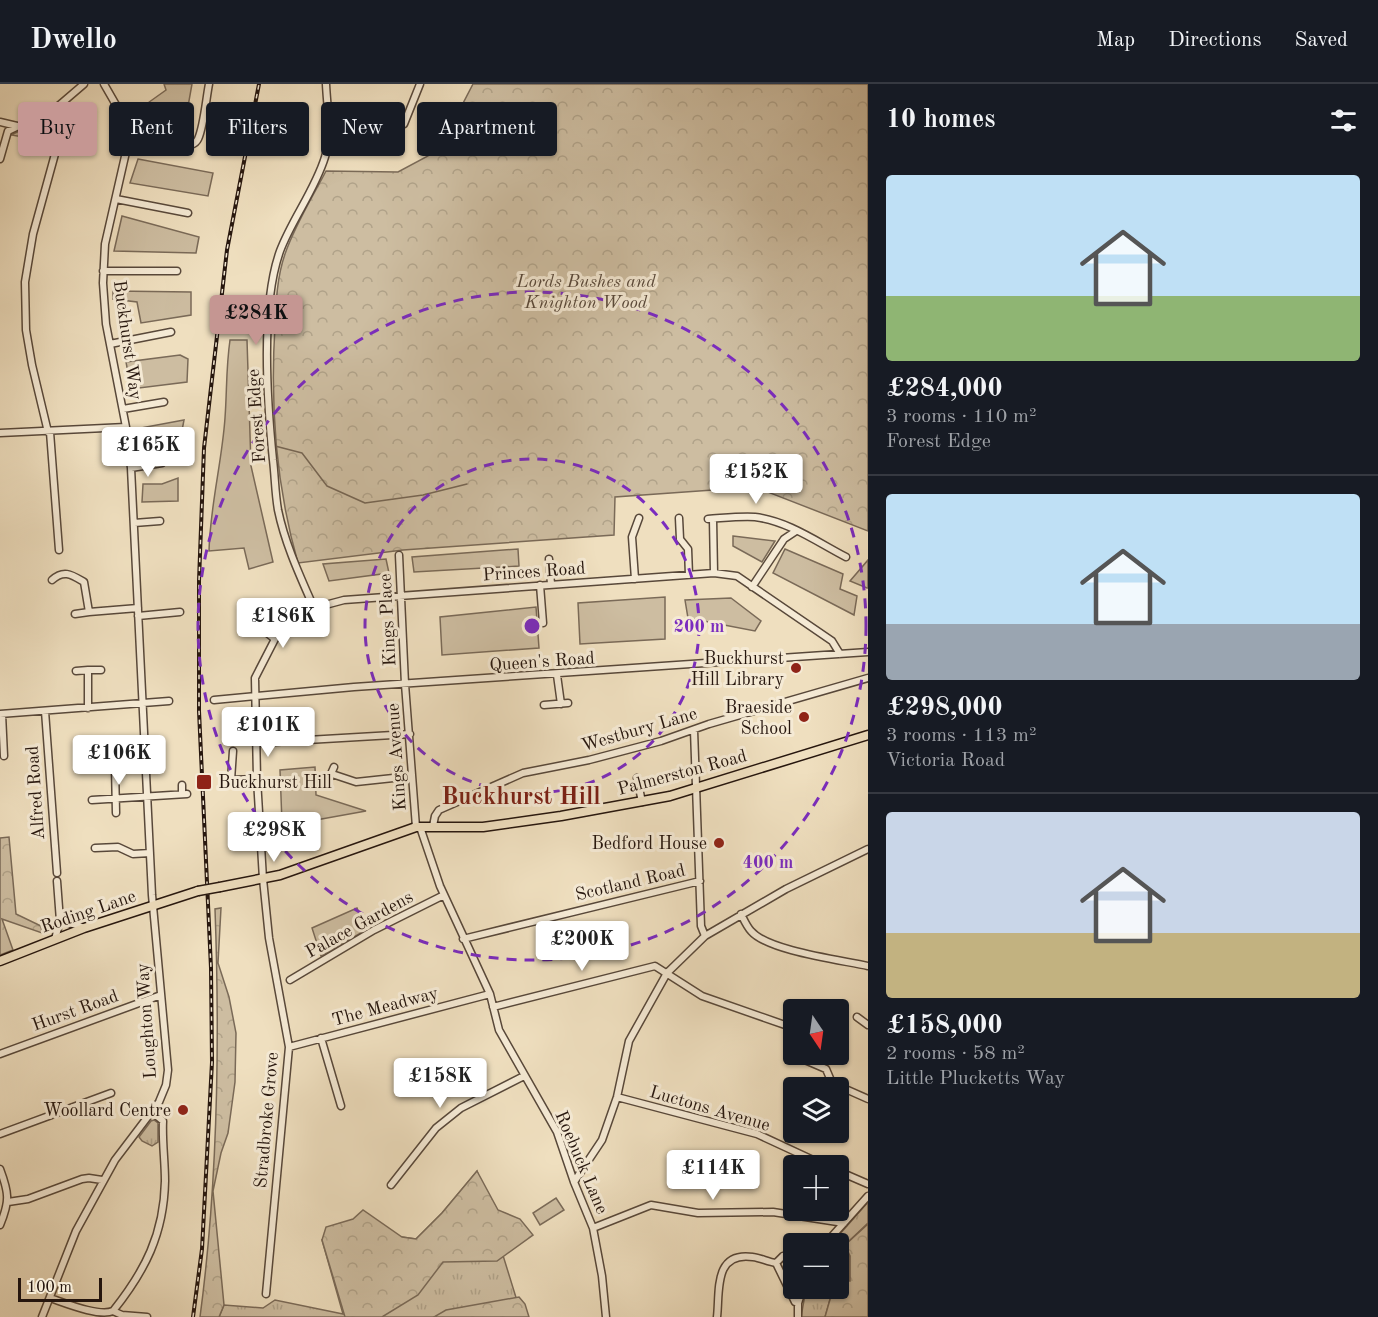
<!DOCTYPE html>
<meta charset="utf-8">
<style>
:root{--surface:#171b24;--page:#242831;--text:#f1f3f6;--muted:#9ea1a6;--line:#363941;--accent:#c59692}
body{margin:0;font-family:"Old Standard TT",serif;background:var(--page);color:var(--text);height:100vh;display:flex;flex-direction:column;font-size:22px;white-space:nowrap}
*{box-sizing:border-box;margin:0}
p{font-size:20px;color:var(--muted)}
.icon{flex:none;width:33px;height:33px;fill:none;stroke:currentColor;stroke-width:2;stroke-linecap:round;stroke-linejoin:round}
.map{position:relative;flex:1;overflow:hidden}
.side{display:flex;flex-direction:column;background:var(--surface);width:510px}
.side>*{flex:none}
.top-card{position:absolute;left:18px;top:18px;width:570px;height:54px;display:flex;gap:12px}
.needle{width:39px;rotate:167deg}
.buttons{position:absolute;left:783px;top:915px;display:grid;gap:12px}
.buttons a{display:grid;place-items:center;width:66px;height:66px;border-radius:6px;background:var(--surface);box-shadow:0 2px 4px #0004;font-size:30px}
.scale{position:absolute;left:18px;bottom:15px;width:84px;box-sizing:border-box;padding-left:6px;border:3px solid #26160e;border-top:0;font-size:16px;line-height:21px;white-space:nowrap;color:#26160e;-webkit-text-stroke:4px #f5ead5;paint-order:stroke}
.price{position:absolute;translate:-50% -51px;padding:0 14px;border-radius:6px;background:#fff;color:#222;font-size:20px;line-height:39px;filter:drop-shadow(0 2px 3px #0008)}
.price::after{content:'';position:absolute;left:50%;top:36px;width:18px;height:14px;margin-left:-9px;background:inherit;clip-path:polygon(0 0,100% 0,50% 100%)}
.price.selected{background:var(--accent);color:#111}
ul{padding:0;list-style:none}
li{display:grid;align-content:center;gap:12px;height:318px;padding:0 18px}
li+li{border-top:2px solid var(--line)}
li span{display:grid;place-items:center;height:186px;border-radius:6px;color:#555}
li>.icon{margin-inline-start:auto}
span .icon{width:108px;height:108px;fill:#fffc;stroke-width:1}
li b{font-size:26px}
h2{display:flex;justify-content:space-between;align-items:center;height:72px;padding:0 18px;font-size:26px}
.chip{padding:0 21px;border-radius:6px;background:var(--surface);box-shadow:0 2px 4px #0004;font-size:21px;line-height:54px}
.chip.selected{background:var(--accent);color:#111}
header{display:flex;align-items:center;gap:36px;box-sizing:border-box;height:84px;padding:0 30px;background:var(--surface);border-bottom:2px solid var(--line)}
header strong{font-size:28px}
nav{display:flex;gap:33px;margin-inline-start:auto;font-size:21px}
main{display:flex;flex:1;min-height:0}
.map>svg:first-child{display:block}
</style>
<header>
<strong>Dwello</strong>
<nav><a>Map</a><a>Directions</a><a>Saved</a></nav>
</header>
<main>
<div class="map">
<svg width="868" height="1233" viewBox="0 0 868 1233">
<defs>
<pattern id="grass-tufts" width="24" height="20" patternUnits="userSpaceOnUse" patternTransform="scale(1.5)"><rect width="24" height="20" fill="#cdbda1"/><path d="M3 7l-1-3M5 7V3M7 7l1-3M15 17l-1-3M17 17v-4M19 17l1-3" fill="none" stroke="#b0a289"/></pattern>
<pattern id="forest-crowns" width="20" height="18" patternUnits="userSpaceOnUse" patternTransform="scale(1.5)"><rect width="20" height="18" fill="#cdbda1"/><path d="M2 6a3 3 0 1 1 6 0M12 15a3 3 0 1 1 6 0" fill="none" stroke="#b0a289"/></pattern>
</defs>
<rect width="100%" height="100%" fill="#efdfbf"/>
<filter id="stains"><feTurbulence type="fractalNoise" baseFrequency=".00333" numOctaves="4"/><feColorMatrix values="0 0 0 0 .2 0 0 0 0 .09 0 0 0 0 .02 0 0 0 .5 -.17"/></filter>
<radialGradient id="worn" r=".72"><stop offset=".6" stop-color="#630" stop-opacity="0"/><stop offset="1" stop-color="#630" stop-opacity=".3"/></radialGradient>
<!-- grass -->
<path fill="url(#grass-tufts)" stroke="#7a6a58" stroke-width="1.5" d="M56,29L60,32L53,58L11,51Z
M154,1036L158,1039V1058L152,1062L142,1057L139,1053L151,1037Z
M477,1087L522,1233H219L224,1221L263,1224L275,1216L343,1230L322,1156L402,1153L416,1155L442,1129Z
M868,1118V1139L845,1161L850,1173V1197H839L838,1160H831Z
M793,1173L794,1204L800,1205L796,1214L792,1211L783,1183L785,1177Z
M806,1205H833L825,1233H801Z"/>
<!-- forest -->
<path fill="url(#forest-crowns)" stroke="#7a6a58" stroke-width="1.5" d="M473,0H868V447L755,403L615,413L614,451L403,466L298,479C276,402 270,322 275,242C276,218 277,193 285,170C295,141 312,114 326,87L398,88L428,72L460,25Z
M9,753L16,830L41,842L42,849L2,835L13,866L0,871V754Z
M221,824L218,879L229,913L236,949L235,998L228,1049L221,1069L213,1107L224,1221L219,1233H200C218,1098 220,961 215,825Z
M477,1087L498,1126L520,1135L533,1151L497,1177L443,1178L418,1211L382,1233H345L322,1156L326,1143L353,1135L363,1126L402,1153L416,1155L442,1129Z
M868,1140V1233H825L833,1205L838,1204L839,1197H850V1172L845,1161Z
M519,1213L525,1220L529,1233H434L446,1226Z"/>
<!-- garden -->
<path fill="#cdbda1" stroke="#7a6a58" stroke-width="1.5" d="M164,0H192L184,45L137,40L146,33L145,21L166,6Z
M138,75L213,89L208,112L130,99Z
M122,132L199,153L196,169L114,167Z
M113,207L191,208V231L141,239L137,218L113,215Z
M230,256H247L251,382L273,478L249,485L244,464L209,467C210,422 222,378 225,334C227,307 226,283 230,256Z
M180,271L188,275L187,298L131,305L126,278Z
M184,336L179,362L137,364L135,345Z
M178,394V417L142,418L143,400H162Z
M733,452L775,457L762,478L733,462Z
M518,465L519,482L414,488L412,473Z
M785,465L843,490L840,505L857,512L854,531L773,489Z
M386,475L389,489L329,497L323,480Z
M868,476V504H867L850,497Z
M665,513V555L580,560L578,519Z
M731,514L761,537L755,547L688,534L685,516Z
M536,523L539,564L442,571L440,533Z
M315,683L316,711L366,727L316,736L282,739L280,686Z
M357,824L366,846L321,872L312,844Z
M556,1114L564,1126L540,1141L533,1129Z"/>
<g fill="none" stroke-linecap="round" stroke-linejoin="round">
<!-- stream -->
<path stroke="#766654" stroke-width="1.5" d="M275,362L302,369L327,402L365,419L423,411L467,400"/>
<!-- minor casing -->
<g stroke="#58483a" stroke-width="9">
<path id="minor" d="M0,38L17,42
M404,40L420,0
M127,59C142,60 191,71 198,55C204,42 206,15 209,0
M0,75L8,47L56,24L84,0
M116,115L188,129
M103,187H177
M110,260L171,248
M123,325L164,318
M48,348L32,281L26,246L25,198L33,150L66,30V24L64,18
M50,348L59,466
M0,349L126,343
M131,384L162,379
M679,434L680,455L688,465L689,491
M708,435C724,434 740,432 755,433C788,437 817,458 846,473
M713,435L714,489
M134,439L160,437
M399,471L405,600L416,743
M549,475L551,500
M635,495L632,453L639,434
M52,496C64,485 72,491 84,498L89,528L138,524
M540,501L543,539
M752,503L784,455L796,447
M314,524C300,492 285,460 278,426C275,409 275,392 273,376C267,317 260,223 280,167C292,135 315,106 325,73C332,50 327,23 326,0
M75,530L89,528
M138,532L180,528
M245,532L275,555
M88,586H101
M76,587L88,586V624
M557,591L561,620
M214,616L354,603L868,568
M544,621L568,619
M45,627L57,789
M0,630L169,617
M2,630L4,672
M694,646L701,842L705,852
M256,659L410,650
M233,667L231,696L257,695
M115,682L116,729
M332,690L356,698L412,692
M637,694L642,718
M327,699L334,683
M182,701V710
M92,716L187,710
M433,742L435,732L439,726L523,689L589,676L661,657L709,640L868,594
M420,743L440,802L490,910L499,946L557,1048L574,1098L593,1144L602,1192L606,1233
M95,764L118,763L133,770L150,769
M741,830C744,836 747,843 751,847C768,867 841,876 868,882
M60,837L77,841L84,844
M55,855L60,837L57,797
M463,855L700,797
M290,896L374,846L444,811
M493,923L655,882L702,912L785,941
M857,933L868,941
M321,954L341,1022
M289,963L490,910
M0,970L161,911
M805,976L826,985L832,999L868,1015
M617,1013L757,1050L826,1082
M0,1050L111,1009
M0,1085C9,1109 10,1117 0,1141
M838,1087L868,1100
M574,1098L602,1056L617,1013L629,957L667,889L705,852L786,805L868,765
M391,1101L436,1044L461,1024L524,992
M8,1118L28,1115L82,1095L89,1094L102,1096
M593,1144L651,1121L698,1129L773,1128L844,1139
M825,1160L868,1112
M776,1179L795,1218L798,1219
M776,1179L783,1172L794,1169
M266,1210L289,963L269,854L263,795L257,695L255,594L275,555L291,539L314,524L344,516L714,489L737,492L832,557L840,570
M50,1214C65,1219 99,1233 113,1227C145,1187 164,1150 165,1097C165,1077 162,1057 163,1037L152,1028
M113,1227L122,1231L147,1233
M42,1233L76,1147L115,1076L159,1018L166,1001L168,986L152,811L131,384L126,343L106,240L103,199L105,160L126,68L127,50L123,33L104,0
M717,1233C720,1208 713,1167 753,1173C761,1174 768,1178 776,1179
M798,1233V1219L803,1204"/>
</g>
<!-- major casing -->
<g stroke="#26160e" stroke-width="11">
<path id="major" d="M220,803L280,791L416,743H483L561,732L670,712L868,651
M0,877L84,844L198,807"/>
</g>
<!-- minor -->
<use href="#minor" stroke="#f5ead5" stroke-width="6"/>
<!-- major -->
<use href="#major" stroke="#efdfbf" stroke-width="8"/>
<!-- rail casing -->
<g stroke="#26160e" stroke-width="4">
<path id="rail" d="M193,1233L202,1165L212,978L211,884L199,627V497L204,364L227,166L259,0"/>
</g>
<!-- rail -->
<use href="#rail" stroke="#f5ead5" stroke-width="1.5" stroke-dasharray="4.5" stroke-linecap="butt"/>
<!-- major-bridge casing -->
<g stroke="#26160e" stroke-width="11" stroke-linecap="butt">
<path id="major-bridge" d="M198,807L220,803"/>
</g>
<!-- major-bridge -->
<use href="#major-bridge" stroke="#efdfbf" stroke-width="8"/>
</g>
<!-- distance rings -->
<g fill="none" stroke="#7b2cbf" stroke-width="3" stroke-dasharray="10 8">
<circle cx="532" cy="542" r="167"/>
<circle cx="532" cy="542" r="334"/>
</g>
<!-- markers -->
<g fill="#8f2418" stroke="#f5ead5" stroke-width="2">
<circle cx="796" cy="584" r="6"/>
<circle cx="804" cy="633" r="6"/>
<rect x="196" y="690" width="16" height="16" rx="3"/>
<circle cx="719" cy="759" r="6"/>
<circle cx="183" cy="1026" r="6"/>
</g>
<g text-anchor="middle" stroke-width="6" stroke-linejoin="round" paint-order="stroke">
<!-- park labels -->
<g font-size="18" font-style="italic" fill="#58483a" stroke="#f5ead5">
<text x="586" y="203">Lords Bushes and<tspan x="586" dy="21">Knighton Wood</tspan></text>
</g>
<!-- street labels -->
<g font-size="18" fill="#26160e" stroke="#f5ead5">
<text transform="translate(128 256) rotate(82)" y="6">Buckhurst Way</text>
<text transform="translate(256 332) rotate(-94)" y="6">Forest Edge</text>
<text transform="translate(534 487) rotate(-4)" y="6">Princes Road</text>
<text transform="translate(387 536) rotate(-93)" y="6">Kings Place</text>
<text transform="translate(542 577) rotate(-4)" y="6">Queen's Road</text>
<text transform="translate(639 645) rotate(-16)" y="6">Westbury Lane</text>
<text transform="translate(396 673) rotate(-94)" y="6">Kings Avenue</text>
<text transform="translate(682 688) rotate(-15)" y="6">Palmerston Road</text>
<text transform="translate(35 709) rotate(-94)" y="6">Alfred Road</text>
<text transform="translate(630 798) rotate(-13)" y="6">Scotland Road</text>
<text transform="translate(88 827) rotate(-19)" y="6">Roding Lane</text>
<text transform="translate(359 840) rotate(-29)" y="6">Palace Gardens</text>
<text transform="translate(385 922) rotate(-15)" y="6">The Meadway</text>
<text transform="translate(75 926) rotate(-20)" y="6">Hurst Road</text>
<text transform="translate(146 937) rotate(-94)" y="6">Loughton Way</text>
<text transform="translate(710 1024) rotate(16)" y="6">Luctons Avenue</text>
<text transform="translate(266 1036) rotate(-85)" y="6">Stradbroke Grove</text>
<text transform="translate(582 1078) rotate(67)" y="6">Roebuck Lane</text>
</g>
<!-- poi labels -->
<g font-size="18" fill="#26160e" stroke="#f5ead5" text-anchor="end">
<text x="784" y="580">Buckhurst<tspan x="784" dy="21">Hill Library</tspan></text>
<text x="792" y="629">Braeside<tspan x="792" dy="21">School</tspan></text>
<text x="218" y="704" text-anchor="start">Buckhurst Hill</text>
<text x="707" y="765">Bedford House</text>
<text x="171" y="1032">Woollard Centre</text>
</g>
<!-- district labels -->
<g font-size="24" font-weight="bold" fill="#7a1f14" stroke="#f5ead5">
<text x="521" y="720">Buckhurst Hill</text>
</g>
</g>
<circle cx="532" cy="542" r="9" fill="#7b2cbf" stroke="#f5ead5" stroke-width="3"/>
<g font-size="18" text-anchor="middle" font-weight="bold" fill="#7b2cbf" stroke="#f5ead5" stroke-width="6" stroke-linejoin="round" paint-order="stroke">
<text x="699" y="548">200 m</text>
<text x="768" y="784">400 m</text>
</g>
<rect width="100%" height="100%" filter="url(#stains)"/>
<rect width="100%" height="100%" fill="url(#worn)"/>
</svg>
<div class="buttons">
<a><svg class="needle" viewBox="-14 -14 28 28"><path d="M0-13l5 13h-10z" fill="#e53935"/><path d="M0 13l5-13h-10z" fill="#9ea1a6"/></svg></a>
<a><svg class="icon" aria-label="layers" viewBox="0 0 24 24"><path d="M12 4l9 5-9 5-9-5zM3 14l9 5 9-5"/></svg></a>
<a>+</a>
<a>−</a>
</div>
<div class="scale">100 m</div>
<b class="price selected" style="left:256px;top:262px">£284K</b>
<b class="price" style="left:148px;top:394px">£165K</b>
<b class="price" style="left:756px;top:421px">£152K</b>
<b class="price" style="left:283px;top:565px">£186K</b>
<b class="price" style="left:268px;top:674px">£101K</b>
<b class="price" style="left:119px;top:702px">£106K</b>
<b class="price" style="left:274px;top:779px">£298K</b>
<b class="price" style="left:582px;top:888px">£200K</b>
<b class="price" style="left:440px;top:1025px">£158K</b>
<b class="price" style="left:713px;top:1117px">£114K</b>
<div class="top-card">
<a class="chip selected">Buy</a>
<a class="chip">Rent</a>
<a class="chip">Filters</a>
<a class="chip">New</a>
<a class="chip">Apartment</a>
</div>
</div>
<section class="side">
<h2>10 homes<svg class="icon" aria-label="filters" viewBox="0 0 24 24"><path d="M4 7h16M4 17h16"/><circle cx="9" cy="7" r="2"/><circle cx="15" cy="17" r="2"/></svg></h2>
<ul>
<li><span style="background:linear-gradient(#bfe0f5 65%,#8fb573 0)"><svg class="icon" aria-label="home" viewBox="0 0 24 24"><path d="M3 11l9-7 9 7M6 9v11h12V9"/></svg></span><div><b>£284,000</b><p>3 rooms · 110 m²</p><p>Forest Edge</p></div></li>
<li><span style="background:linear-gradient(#bfe0f5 70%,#9aa5b1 0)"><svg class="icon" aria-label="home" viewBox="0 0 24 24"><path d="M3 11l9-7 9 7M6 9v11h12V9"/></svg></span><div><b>£298,000</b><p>3 rooms · 113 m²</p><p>Victoria Road</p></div></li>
<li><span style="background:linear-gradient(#c9d6e8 65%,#c2b280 0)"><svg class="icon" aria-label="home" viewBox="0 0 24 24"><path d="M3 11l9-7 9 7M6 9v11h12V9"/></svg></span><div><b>£158,000</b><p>2 rooms · 58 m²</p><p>Little Plucketts Way</p></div></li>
</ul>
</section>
</main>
